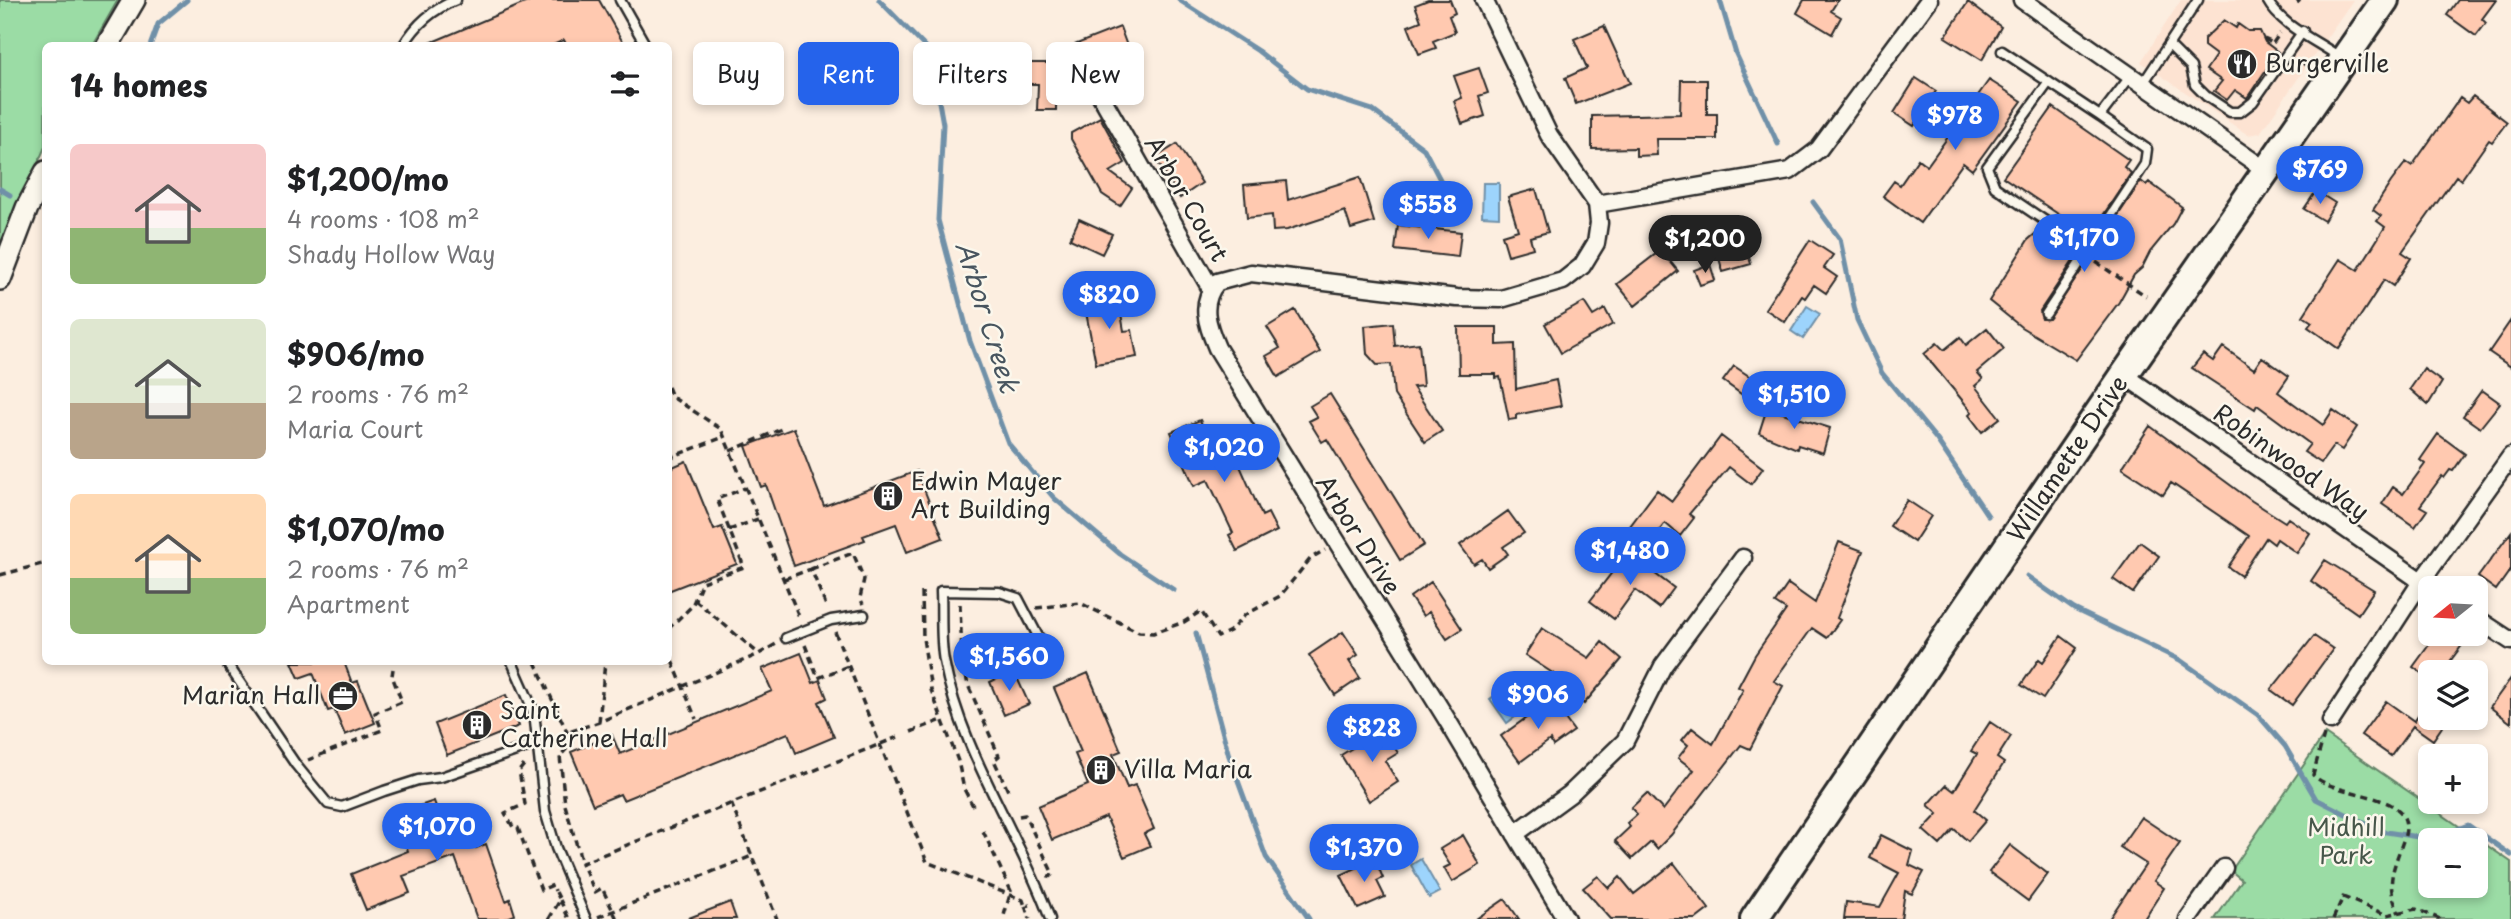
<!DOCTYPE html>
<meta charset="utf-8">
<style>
:root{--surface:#fff;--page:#f2f2f2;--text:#202124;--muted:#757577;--accent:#2563eb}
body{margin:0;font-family:"Playpen Sans",sans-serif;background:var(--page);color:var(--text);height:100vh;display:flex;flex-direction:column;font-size:26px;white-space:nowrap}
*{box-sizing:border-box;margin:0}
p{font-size:23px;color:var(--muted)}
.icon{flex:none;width:38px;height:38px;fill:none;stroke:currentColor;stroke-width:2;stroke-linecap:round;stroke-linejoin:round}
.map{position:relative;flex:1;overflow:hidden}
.drawer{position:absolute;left:42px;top:42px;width:630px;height:623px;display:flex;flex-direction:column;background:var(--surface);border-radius:10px;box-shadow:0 4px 10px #0003}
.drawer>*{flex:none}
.top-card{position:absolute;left:693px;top:42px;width:665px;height:63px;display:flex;gap:14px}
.needle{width:46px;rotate:252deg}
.controls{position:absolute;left:2418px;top:576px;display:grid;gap:14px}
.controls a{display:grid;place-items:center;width:70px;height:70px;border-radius:10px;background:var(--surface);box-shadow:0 4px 10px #0003;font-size:35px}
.price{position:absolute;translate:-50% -60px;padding:0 16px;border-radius:24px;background:var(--accent);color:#fff;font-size:23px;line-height:46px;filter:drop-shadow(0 2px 4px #0008)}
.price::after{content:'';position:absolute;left:50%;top:42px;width:21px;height:16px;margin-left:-10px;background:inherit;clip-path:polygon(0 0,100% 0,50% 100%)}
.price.on{background:#222;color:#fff}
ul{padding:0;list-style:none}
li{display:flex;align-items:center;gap:21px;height:175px;padding:0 28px}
li span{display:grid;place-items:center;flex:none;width:196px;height:140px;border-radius:10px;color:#555}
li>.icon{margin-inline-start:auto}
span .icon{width:84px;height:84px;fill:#fffc;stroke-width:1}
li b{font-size:30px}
h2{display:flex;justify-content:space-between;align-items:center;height:84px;padding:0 28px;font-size:30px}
.pill{padding:0 24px;border-radius:10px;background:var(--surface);box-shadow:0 4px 10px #0003;font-size:24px;line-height:63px}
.pill.on{background:var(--accent);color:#fff}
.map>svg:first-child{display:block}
</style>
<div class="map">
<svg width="2511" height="919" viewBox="0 0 2511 919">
<rect width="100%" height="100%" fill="#fceee0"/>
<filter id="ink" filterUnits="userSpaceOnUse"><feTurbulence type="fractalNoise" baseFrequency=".0143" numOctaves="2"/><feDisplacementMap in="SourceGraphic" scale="14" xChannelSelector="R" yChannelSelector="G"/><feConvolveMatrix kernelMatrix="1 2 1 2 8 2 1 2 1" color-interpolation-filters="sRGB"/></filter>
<g filter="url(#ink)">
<!-- built -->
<path fill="#fde3d2" d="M2181,0H2353L2260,133L2248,135L2141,62Z"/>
<!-- green -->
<path fill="#9bdca5" stroke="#638468" stroke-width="2" fill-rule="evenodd" d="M0,0H118L92,45L46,46L45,147L0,249Z
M2325,734L2511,862V919H2215L2242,880L2231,871ZM2431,840H2476V886H2431Z"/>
<!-- water -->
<path fill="#9dd4fc" stroke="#6f90a8" stroke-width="2" d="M1483,183H1499V217L1482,216Z
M1807,306L1820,314L1803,339L1791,331Z
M1501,691L1519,714L1507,723L1490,699Z
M1421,859L1440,892L1429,898L1411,865Z"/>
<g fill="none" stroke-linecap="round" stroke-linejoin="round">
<!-- stream -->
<path stroke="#6f90a8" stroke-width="5" d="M879,0L930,52L943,124L938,220L970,341L1008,443L1054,498L1120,554L1174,590
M1179,0L1258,51L1307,89L1372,110L1424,149L1446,191
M1720,0L1736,54L1778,144
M150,46L158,24L187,0
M0,189L10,195
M1813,202L1840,239L1857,320L1882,373L1937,440L1988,516
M2027,576L2074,609L2180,660L2258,715L2285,746L2316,799L2380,831L2418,837L2441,835L2468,825L2511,855
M1196,633L1229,756L1266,857L1309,919"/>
</g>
<!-- building -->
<path fill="#ffc9b0" stroke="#2b2b2b" stroke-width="2" d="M532,0H599L625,46H567L564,40L551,46H423Z
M1428,0H1450L1455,13L1449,16L1455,32L1433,41L1436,48L1419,54L1408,26L1421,21L1415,5Z
M1804,0H1838L1831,11L1841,17L1832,34L1797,13Z
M2458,0H2496L2482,19L2486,23L2476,36L2447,15Z
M1968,2L2001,27L1982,60L1945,37Z
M2224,20L2236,28L2238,24L2248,31H2260L2265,42L2278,52L2247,98L2235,90L2227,100L2214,91L2222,81L2206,70L2216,55L2204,46V39Z
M1604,26L1630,83L1576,104L1565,78L1587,68L1574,39Z
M1120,27L1127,46L1080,61L1074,45Z
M1027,63H1056V110H1037L1038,84H1027Z
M1479,68L1488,93L1479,96L1485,116L1462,124L1454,101L1462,98L1454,76Z
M1916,78L1936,91L1914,126L1894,113Z
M1681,80H1707V114H1717V139H1656L1657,155L1636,156V148L1592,149V116L1680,114Z
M1989,80L2022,101L1972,170L1963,163L1920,223L1883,196L1894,181L1900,185L1918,159L1927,166Z
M2473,96L2507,122L2492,142L2489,140L2461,180L2456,176L2402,252L2411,258L2393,286L2384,280L2339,349L2308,327L2312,322L2303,316L2340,259L2358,270L2385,227L2377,221L2381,216L2373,210L2391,182L2406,162L2412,166L2460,98L2467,103Z
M2053,107L2129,160L2124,167L2131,173L2086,241L2060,223L2064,218L2003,177Z
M1100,117L1125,163L1110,172L1132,188L1120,206L1102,194L1071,139V133Z
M1177,144L1202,183L1180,198L1155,158Z
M1360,177L1374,222L1351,229L1345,211L1287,230L1273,231L1272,215L1247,218L1244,185L1286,181L1288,200Z
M2141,181L2146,185L2149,182L2182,207L2173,224L2150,252L2142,268L2134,275L2119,302L2076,360L2021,327L1989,301L2028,240L2036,233L2047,241L2053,234L2079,252L2040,311L2042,319H2049Z
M1536,189L1548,232L1530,237L1533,248L1508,255L1502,235L1518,230L1508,197Z
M2316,191L2335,203L2324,221L2304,209Z
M1079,219L1112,234L1102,254L1070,239Z
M1398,225L1461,232L1458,257L1395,250Z
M1742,233L1751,264L1723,272L1714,241Z
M1810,240L1833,255L1824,268L1837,277L1826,293L1814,285L1805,298L1802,296L1785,322L1765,309Z
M1661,250L1678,271L1635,306L1617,284Z
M1710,264L1715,280L1700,285L1694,270Z
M1118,296L1124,331L1132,330L1137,357L1096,364L1084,302Z
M1584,302L1593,316L1605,309L1613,324L1561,353L1545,324Z
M1295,310L1320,352L1278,377L1266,356L1280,348L1267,327Z
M2511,320V367L2489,352Z
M1393,323L1395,346L1419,343L1423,386L1413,387L1442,431L1425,442L1394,395L1391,364L1377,365L1367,354L1365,326Z
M1458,327H1497V345L1515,344L1516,389L1556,380L1561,406L1516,415V419L1509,420L1500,377L1496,378V374H1459Z
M1987,328L2004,349L1977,372L1983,379L1975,386L2000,418L1982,432L1969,415L1972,412L1924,354L1937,343L1944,350L1960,337L1966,345Z
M2223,347L2254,369L2262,357L2289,376L2278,392L2323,425L2333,410L2357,427L2342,450L2334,445L2321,463L2304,452L2310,444L2257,405L2255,409L2192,368L2203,354L2213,361Z
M1734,366L1755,380L1744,396L1723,381Z
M2424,369L2442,382L2428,405L2410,389Z
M2482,390L2500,403L2480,428L2463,416Z
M1330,394L1424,545L1400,560L1327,439L1322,442L1309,421L1317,417L1310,406Z
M1767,408L1830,428L1823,453L1798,445L1797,449L1759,433Z
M1200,420L1213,450L1230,443L1262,516L1268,513L1277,531L1237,551L1229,535L1233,533L1208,480L1194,486L1171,432Z
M2150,426L2252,501L2285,522L2288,518L2310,533L2297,553L2277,539L2274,544L2266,538L2241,576L2228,567L2249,536L2171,483L2163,495L2122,468Z
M794,428L824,506L917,471L943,538L907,552L896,524L863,536L865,540L794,566L766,485L761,487L746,446Z
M2438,434L2465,454L2453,471L2450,470L2444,478L2442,476L2420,506L2427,510L2415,527L2382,504L2393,487L2403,494L2425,464L2420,460Z
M1721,436L1763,468L1751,484L1729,467L1689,514L1694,518L1680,536L1665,523L1651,542L1630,526L1657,490L1672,501Z
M686,461L714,530L722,527L737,564L668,591V469Z
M1907,500L1931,516L1914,542L1890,526Z
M1508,511L1524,533L1503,547L1508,554L1488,568L1482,559L1474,564L1460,545Z
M2511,532V569L2496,590L2478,577Z
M1839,542L1863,551L1837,618L1840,620L1827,638L1812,628L1774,681L1783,686L1750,749L1741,745L1671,835L1657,849L1651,842L1632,859L1615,841L1630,827L1627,823L1637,814L1631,808L1647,793L1663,810L1694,770L1678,758L1688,745L1682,740L1692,728L1713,744L1743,690L1738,687L1755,655L1786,610L1775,603L1788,584L1815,603Z
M2140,542L2159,556L2133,593L2113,579Z
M1627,553L1674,588L1659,608L1635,590L1614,619L1590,601Z
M2325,560L2374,590L2358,614L2311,581Z
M1431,582L1462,629L1447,639L1429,612L1423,616L1410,597Z
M1542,628L1589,658L1602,642L1622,659L1584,704L1566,689L1571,685L1525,655Z
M1343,632L1358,655L1349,661L1360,678L1335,695L1309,655Z
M2443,634H2448L2463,644L2442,672H2431V680L2413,667L2434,638L2438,640Z
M2061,636L2077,648L2043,699L2021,685L2039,659L2043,662Z
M2314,636L2333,649L2292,705L2271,690Z
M801,653L813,683L820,680L827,698L819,702L834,737L796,753L788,733L623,800L620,794L593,805L571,752L612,735L620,754L772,691L762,669Z
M292,662H344L352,683L358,681L375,723L345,735L334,709L328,711L313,673L299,678Z
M1014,671L1029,704L1004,715L990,682Z
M1088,673L1121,751L1113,754L1127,788L1135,785L1154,829L1144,834L1150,846L1124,857L1106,817L1052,840L1038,806L1088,785L1075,754L1081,752L1054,688Z
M2511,678V723L2490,707Z
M506,695L519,726L447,755L435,724Z
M1551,700L1574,731L1553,746L1550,740L1520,762L1501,736Z
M2386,701L2414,721L2422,709L2431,718L2444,724L2433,740L2413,726L2391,756L2361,735Z
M1990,722L2011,736L1997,758L2004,763L1974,810L1986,820L1968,841L1954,829L1940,845L1923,830L1938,814L1928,805L1946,785L1954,791L1977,754L1971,751Z
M1383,729L1398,753L1385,761L1398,782L1369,801L1341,755Z
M434,801L440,818L462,810L476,848L486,844L506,901L510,899L515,915L504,919H477L455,857L403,876L410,893L366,910L351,874L408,851L402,834L409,832L402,812Z
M2141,817L2180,843L2154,881L2164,888L2144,919H2109L2146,864L2120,847Z
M1463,835L1480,865L1452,882L1444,868L1450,865L1440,849Z
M1881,835L1913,851L1909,865L1924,872L1912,894L1905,891L1901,919H1844L1846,902L1880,907L1899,873L1870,858Z
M2010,845L2048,874L2028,901L1989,872Z
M1375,859L1383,878L1377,881L1385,897L1358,909L1341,875Z
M1674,863L1709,909L1696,919H1611L1583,888L1598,876L1609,888L1620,877L1634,894Z
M1505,899L1519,919H1476Z
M730,902L736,919H690L689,918Z"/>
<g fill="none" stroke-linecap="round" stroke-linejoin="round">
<!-- service casing -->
<g stroke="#2b2b2b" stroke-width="13">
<path id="service" d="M620,0L646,46
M2267,0C2281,26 2317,41 2341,58
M403,46C416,24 433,9 456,0
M2170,46L2191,67L2195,85L2206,96L2230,112H2240L2253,102L2303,31
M2002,51L2100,116
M2049,82L1987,167L1995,187L2088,250
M2142,85L2198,0
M2046,314L2145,164L2147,149L2100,116L2130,77
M786,638L831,620L864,615
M226,662L296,765L328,804L342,807L384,791L418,780L441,777L536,744
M512,662L534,712L545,811L556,848L586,919
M1050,919C1019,833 961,752 944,661C940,639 942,614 941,591L999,592L1018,598L1052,663"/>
</g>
<!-- minor casing -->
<g stroke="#2b2b2b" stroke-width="21">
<path id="minor" d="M1484,0L1549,135L1597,204L1599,223L1596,243L1582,266L1563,281L1501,299L1457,298L1251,273L1217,282C1199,303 1207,325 1217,348L1446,718L1566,919
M2022,0L2267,171
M1101,96L1211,289
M1597,204L1790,171L1819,149L1929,0
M2124,375L2431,588
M2476,618L2511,641
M2331,721L2421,582L2511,456
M1515,834L1570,794L1625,741L1663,666L1743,558
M2188,919L2224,868"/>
</g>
<!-- tertiary casing -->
<g stroke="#2b2b2b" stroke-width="26">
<path id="tertiary" d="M107,46L134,0
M0,279L27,208L46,172"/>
</g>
<!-- primary casing -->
<g stroke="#2b2b2b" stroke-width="32">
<path id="primary" d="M1754,919L2124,375L2385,0"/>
</g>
<!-- path -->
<path stroke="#2b2b2b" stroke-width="3.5" stroke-dasharray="7 5" stroke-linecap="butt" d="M2297,3L2300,0
M2264,39L2273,43
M2273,43L2280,33
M2300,61L2310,68
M2096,262L2146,296
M668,387L672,397L721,429L800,619
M730,451L784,428
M668,458L724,437
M729,530L758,519
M811,569L853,553L864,579L860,598L863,604
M0,575L46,563
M784,579L811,569L827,608
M922,592L923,638L931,690L958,761L964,789L973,806
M695,600L759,654
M960,604L962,657L968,685L999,756L994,760L1009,793
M1036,608L1080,603L1139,632L1153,633L1184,622L1201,611L1218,637L1230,631L1245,615L1280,596L1311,558L1325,550
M668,629L692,606L702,582L744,567L717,499L745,488
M835,632L927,862L1023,900L1025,906L1030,905
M805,645L818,678L848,666
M668,650L696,719
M535,662L572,743L560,756L565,805L582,863
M599,722L605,662
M911,732L942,720
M2324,735L2313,775C2338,800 2423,790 2403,841C2393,870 2385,884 2399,913
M548,739L599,722L759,654L776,644
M308,760L382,730L375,713L402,702L392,676L393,669
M524,765L519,771L525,804L505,813L513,827L518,828L541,890L553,885L555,891
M731,803L777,919
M1019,816L1025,815L1053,874L1048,878
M983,831L1011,891L1003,919
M560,900L569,919
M1025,906L1030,919
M598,917L752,856
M549,919L560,900L556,892
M617,919L602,888L595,892L582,863L898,737
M2333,919L2343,897L2387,915L2416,909L2440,919"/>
<!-- service -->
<use href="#service" stroke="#fbf7ec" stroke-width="8"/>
<!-- minor -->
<use href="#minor" stroke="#fbf7ec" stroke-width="16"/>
<!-- tertiary -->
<use href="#tertiary" stroke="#fbf7ec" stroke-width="21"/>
<!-- primary -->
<use href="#primary" stroke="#fbf7ec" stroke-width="26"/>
</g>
</g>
<!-- icons -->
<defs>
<g id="restaurant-disc" transform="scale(1.575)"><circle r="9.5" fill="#2b2b2b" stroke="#fbf7ec"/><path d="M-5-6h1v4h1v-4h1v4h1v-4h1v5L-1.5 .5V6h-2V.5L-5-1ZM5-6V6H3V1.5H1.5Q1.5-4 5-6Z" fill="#fff"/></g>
<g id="building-disc" transform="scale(1.575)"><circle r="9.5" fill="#2b2b2b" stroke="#fbf7ec"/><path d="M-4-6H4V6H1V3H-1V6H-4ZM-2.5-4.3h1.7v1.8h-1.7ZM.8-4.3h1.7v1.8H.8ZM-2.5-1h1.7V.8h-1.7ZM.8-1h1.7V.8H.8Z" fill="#fff"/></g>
<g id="office-disc" transform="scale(1.575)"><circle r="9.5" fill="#2b2b2b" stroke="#fbf7ec"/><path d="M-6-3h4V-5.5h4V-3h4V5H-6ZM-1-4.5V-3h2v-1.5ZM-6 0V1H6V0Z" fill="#fff"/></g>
</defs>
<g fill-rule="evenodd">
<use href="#restaurant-disc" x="2242" y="64"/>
<use href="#building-disc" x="888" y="496"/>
<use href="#office-disc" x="343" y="696"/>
<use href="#building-disc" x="477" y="725"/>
<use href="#building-disc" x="1101" y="770"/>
</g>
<g text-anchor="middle" stroke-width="5" stroke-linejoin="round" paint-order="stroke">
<!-- poi labels -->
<g font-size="24" fill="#2b2b2b" stroke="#fbf7ec" text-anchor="start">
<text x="2265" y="72">Burgerville</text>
<text x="911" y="490">Edwin Mayer<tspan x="911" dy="28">Art Building</tspan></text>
<text x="320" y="704" text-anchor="end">Marian Hall</text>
<text x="500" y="719">Saint<tspan x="500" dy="28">Catherine Hall</tspan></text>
<text x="1124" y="778">Villa Maria</text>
</g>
<!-- street labels -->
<g font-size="24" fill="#2b2b2b" stroke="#fbf7ec">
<text transform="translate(1186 199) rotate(60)" y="8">Arbor Court</text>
<text transform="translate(2068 459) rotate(-56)" y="8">Willamette Drive</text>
<text transform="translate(2291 463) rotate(35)" y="8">Robinwood Way</text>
<text transform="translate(1358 535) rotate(58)" y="8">Arbor Drive</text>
</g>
<!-- park labels -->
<g font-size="24" fill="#47574a" stroke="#fbf7ec">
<text x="2346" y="836">Midhill<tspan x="2346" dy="28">Park</tspan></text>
</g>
<!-- water labels -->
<g font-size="26" font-style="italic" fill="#48555f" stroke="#fbf7ec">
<text transform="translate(987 317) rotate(73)" y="9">Arbor Creek</text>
</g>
</g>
</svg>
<div class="controls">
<a><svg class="needle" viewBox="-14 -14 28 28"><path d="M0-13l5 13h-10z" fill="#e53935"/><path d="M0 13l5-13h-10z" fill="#757577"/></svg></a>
<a><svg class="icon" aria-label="layers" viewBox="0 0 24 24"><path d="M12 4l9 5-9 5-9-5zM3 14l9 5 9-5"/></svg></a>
<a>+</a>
<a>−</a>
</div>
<b class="price" style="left:1955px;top:152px">$978</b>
<b class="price" style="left:2320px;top:206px">$769</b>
<b class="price" style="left:1428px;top:241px">$558</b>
<b class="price" style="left:2084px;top:274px">$1,170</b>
<b class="price on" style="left:1705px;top:275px">$1,200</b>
<b class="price" style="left:1109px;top:331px">$820</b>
<b class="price" style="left:1794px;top:431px">$1,510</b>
<b class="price" style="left:1224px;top:484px">$1,020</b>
<b class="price" style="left:1630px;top:587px">$1,480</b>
<b class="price" style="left:1009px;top:693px">$1,560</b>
<b class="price" style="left:1538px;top:731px">$906</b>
<b class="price" style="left:1372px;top:764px">$828</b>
<b class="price" style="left:437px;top:863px">$1,070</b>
<b class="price" style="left:1364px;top:884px">$1,370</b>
<div class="top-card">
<a class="pill">Buy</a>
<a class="pill on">Rent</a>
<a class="pill">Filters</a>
<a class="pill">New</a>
</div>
<section class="drawer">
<h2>14 homes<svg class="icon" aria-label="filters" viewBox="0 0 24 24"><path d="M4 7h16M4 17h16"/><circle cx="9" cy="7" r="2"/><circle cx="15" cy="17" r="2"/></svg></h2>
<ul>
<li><span style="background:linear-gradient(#f6c9c9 60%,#8fb573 0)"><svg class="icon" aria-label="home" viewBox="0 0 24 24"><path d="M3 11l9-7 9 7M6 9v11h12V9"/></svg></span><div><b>$1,200/mo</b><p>4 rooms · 108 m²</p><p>Shady Hollow Way</p></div></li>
<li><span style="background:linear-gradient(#dfe7d0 60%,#b9a48a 0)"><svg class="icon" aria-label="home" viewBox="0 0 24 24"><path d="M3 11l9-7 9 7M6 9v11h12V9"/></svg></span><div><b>$906/mo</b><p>2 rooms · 76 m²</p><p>Maria Court</p></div></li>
<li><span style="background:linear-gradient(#ffd9b3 60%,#8fb573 0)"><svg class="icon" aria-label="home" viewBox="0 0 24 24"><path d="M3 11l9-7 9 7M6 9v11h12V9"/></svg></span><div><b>$1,070/mo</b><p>2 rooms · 76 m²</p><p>Apartment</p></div></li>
</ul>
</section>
</div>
